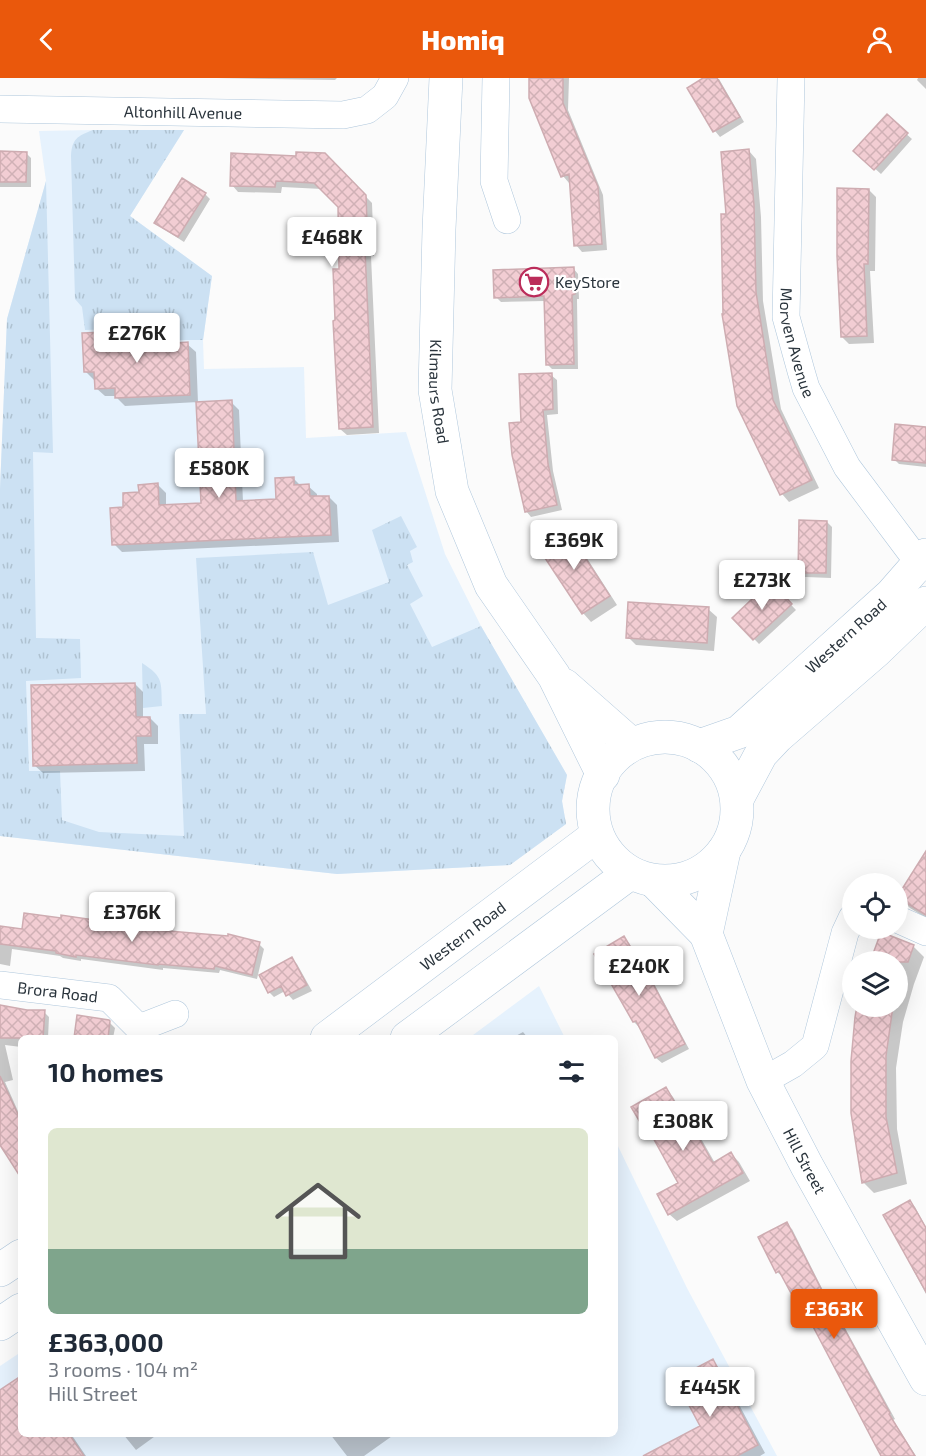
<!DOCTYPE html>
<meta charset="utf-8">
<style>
:root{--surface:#fff;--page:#f2f2f3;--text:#1f2937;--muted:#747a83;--accent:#ea580c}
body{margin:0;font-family:"Exo 2",sans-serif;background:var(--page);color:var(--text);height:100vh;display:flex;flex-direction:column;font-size:22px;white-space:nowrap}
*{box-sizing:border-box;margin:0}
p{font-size:20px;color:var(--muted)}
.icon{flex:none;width:33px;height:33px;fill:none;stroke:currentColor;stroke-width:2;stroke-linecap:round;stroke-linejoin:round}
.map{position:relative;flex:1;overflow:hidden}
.sheet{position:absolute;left:18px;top:957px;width:600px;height:402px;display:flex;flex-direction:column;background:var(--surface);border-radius:9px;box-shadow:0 6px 24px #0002}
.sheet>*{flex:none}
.tools{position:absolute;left:842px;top:795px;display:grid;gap:12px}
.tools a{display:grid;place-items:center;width:66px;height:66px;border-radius:50%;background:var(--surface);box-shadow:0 6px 24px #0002;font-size:30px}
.price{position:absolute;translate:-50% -51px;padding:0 14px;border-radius:6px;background:#fff;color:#222;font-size:20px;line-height:39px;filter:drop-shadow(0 2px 3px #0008)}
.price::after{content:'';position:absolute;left:50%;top:36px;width:18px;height:14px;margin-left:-9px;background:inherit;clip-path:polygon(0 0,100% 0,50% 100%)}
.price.current{background:var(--accent);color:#fff}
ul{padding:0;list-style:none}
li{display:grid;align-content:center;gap:12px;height:318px;padding:0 30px}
li span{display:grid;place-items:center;height:186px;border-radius:9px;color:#555}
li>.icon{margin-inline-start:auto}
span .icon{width:108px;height:108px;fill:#fffc;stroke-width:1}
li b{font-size:26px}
h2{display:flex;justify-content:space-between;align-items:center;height:72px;padding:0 30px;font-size:26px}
header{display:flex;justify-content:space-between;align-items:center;height:78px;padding:0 30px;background:var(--accent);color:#fff;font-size:27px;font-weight:800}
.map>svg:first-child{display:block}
</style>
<header><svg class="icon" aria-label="back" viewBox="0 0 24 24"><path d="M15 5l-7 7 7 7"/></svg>Homiq<svg class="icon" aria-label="person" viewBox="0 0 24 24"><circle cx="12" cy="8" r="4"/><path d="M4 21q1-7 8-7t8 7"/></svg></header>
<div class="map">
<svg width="926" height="1378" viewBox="0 0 926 1378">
<defs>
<pattern id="grass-tufts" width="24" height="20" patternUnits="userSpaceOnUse" patternTransform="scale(1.5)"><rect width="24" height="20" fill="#cce1f3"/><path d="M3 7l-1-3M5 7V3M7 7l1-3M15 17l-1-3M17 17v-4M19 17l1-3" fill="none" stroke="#afc2d1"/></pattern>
<pattern id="building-cross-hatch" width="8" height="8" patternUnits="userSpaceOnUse" patternTransform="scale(1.5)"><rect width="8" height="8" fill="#f2cdd3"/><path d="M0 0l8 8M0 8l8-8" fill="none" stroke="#d0b1b6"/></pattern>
</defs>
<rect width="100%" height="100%" fill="#fbfbfb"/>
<!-- built -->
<path fill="#e6f2fd" d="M93,52H184L130,138L212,198L203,262L204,291L304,289L306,360L406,354L445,476L481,548L567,697L562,723L566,746L510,787L337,796L0,758V411L7,241L46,103L39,53Z
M539,908L565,960H469Z
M615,1062L687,1210L777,1378H0V1288L21,1274V1356H615Z"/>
<!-- grass -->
<path fill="url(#grass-tufts)" d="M93,52H184L130,138L212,198L203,262H166L165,249L85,252L82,229L75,221L71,78C72,61 77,58 93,52Z
M46,103L53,375L33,374L36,560L80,561L81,600L26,603L29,693H60L62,742L99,754L184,758L179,636H206L196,480L313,474L328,527L389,504L372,452L401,438L417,469L410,473L413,484L407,487L423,518L410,526L432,569L481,548L567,697L562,723L566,746L510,787L337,796L0,758V411L7,241Z
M142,585C164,599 161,604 162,628L143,630Z"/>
<!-- shadow -->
<path fill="#0003" d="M216,0H337L335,2Z
M530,0H569L568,32L603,117L607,172L582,174L576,167L571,104L569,105L563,98L530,20Z
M706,0L719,1L744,44L720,59L715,53L689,10Z
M918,0H926V11L917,2Z
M887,39L912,61L881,96L861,78Z
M749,73L756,81L761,139L763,223L781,331L819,410L789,424L782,416L738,327L728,137Z
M0,75H26L31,80V109H0Z
M324,76L372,125L374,178H371L379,355L347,357L340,351L336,244L341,192L339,128L322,111L282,109L281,115L238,114L232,107L298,79Z
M869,112L876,119L875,193H870L874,265L849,266L842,259Z
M205,116L210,121L184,164L162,150L156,145Z
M573,190L578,196L579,221H577L578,291H552L547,286L545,223L501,224L496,219Z
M161,253L170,262V267L187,266L196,274L198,325L231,324L239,332L243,424L278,422L293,400L301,408H308L317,416V420L329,419L337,427L339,464L122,474L114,466L125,431L140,416L158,407L166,415V428L202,426L198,324L125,328L117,320V318H105L96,310V302H94L86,294Z
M551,297L557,302L558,336L547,337L553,393L562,432L531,439L526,433L523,345Z
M926,350V389L899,386L894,381Z
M827,444L832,449L831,500L805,499L800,494Z
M566,452L574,460L617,527L591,544L583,535Z
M771,506L796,532L759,566L734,540Z
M708,531L717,539L714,573L636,567L628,559Z
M135,606L143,614V640H150L158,648V666H144L145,693L43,695L34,687Z
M926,776V840L910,830L899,819Z
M62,842L94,843L97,846L259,866L264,871L257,901L220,892L219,895L163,890V892L81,881V883L63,880L60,878L12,871L10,888L0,886V850L23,853Z
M623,860L629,865L645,893L650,898L689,971L662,985L656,980L641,948L639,949L634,944Z
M913,868L924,879L914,906L903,944L896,990L897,1051L907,1106L874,1115L863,1104L859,928H897V884Z
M292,881L297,886L312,913L293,922L285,913L274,919L269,914Z
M0,928L27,933L44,934L49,939L48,960H21V969L5,967L13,1002L5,1004L21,1040V1095L0,1064Z
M108,943L115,950L113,960H75Z
M523,954L528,960H512Z
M666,1011L673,1019L687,1043L695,1050L715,1085L731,1076L739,1084L750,1103L677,1143L669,1136L680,1105L653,1058L645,1050Z
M910,1124L915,1129L926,1149V1216L912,1190L914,1189Z
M786,1146L792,1151L839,1244L845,1250L895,1341L893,1342L916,1378H883L813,1247L807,1242L783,1199L777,1194Z
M712,1283L720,1291L765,1375L760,1378H646L702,1348Z
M21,1300V1356H71L86,1378H0V1314Z
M123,1356H158L136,1372Z
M330,1356H395L364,1378H347Z"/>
<!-- building -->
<path fill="url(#building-cross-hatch)" stroke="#ceacb1" stroke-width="1.5" d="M529,0H563V25L598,109L602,166L574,168L569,96L561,99L529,20Z
M703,0H717L740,39L713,54L687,10Z
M887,36L908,55L874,92L853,73Z
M749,71L754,127L756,214L773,322L812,402L780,417L737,328L722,236H723L721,136H726L721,74Z
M0,73L27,74L26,104H0Z
M296,74L325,75L366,117L368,172H365L373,349L339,351L333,243L335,242L333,191H339L338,129L314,105L276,103L275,109L230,108L231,75L296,78Z
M182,100L206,115L178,159L154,145Z
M837,110L869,111L868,186H864L867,258L841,259L837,178Z
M574,189L575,216L572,217L574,286L546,287L544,218L494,220L493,192Z
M162,252L163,266L188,264L190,317L115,320V310L95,311L94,294H84L82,255Z
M552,295L553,331L543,332L548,386L557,427L525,434L512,377L509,345L521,344L519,296Z
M232,322L236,423L276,421L275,400L294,399V407L309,406L310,418H329L331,457L112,467L110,430L123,429V415L139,414L138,407L158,405L159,427L201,425L196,324Z
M895,346L926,349V385L892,382Z
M799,442L827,443L826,495H798Z
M566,450L610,518L582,536L537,468Z
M771,503L792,526L753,562L732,540Z
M628,524L709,529L707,565L626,560Z
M135,605L136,639H150L151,658H136L137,685L33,688L31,607Z
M926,773V837L897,819Z
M24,835L61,840V837L95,842L94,844L157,852L228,858V856L260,864L252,897L215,888L214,891L158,886V887L76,877V879L56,875V873L0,866V848L22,851Z
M881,854L914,867L908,884H870Z
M624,858L644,892L645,891L685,966L655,980L636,943L633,944L594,876Z
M292,879L307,907L286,918L281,908L268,915L259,897Z
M0,927L27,932H45L43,960H0Z
M857,928H893L886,978V1039L897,1095L862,1105L851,1035V983L855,939Z
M77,937L109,942L110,943L108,960H74Z
M0,998L21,1043V1100L0,1067Z
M666,1009L685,1042L688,1041L713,1085L731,1074L743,1095L668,1137L657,1116L678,1105L647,1049L644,1051L631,1029Z
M910,1122L926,1150V1214L883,1137Z
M787,1144L838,1244L840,1243L890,1335L889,1336L915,1378H881L809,1241L806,1243L779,1193L776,1195L758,1159Z
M713,1281L758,1367L737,1378H643L700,1348L675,1301Z
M21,1298V1356H69L84,1378H0V1312Z"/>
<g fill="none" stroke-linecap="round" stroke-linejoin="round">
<!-- street casing -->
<g stroke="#afc7dc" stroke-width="28">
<g id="street">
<path d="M496,0L494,103L507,142"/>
<path id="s1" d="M791,0L786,239L801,293L806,310L847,389L910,473L926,489"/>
<path id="s2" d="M0,31L343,37L367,32L385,18L395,0"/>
<path d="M897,841L926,854"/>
<path id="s3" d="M0,907L109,920L139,950L175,936"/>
<path d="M763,1003L793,986L815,968L845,855L852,840"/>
</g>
</g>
<!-- secondary casing -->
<g stroke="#afc7dc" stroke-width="34">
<g id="secondary">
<path id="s4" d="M699,668L739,654L891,517L926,477"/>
<path d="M737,721L761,676L777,659L875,574L926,525"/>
<path id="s5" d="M327,960L597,757"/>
<path d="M407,960L630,795"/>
<path d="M0,1192L21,1178"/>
<path d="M0,1246L21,1232"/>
</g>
</g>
<!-- primary casing -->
<g stroke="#afc7dc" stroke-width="34">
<g id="primary">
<path id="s6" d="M446,0L439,151L435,312L452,413L491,507L554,598L603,697"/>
<path d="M564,607L631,666"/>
<circle cx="665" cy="731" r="72"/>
<path id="s7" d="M654,803L706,856L763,1003L807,1088L926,1301"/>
<path d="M706,856L724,773"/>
</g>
</g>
<!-- street -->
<use href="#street" stroke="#fff" stroke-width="27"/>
<!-- secondary -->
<use href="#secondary" stroke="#fff" stroke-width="33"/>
<!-- primary -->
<use href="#primary" stroke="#fff" stroke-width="33"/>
</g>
<!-- icons -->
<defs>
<g id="supermarket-ring" transform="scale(1.5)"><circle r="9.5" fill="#fff" stroke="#bb2c5a" stroke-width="1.5"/><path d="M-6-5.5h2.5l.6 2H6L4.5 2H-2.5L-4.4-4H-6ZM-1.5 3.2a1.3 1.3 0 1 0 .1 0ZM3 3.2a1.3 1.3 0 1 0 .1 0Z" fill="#bb2c5a"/></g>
</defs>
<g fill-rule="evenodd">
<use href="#supermarket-ring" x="534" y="204"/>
</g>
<g text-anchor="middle" stroke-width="4.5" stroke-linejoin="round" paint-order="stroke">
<!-- street labels -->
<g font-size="16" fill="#2a343c" stroke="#fff">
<text dy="6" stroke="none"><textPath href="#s2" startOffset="183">Altonhill Avenue</textPath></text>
<text dy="6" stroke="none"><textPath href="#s1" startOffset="266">Morven Avenue</textPath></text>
<text dy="6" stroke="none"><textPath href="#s6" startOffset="314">Kilmaurs Road</textPath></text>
<text dy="6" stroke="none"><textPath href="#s4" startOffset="186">Western Road</textPath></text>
<text dy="6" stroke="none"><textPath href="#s5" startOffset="170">Western Road</textPath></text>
<text dy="6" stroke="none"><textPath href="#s3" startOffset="58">Brora Road</textPath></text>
<text dy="6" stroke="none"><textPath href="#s7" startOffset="322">Hill Street</textPath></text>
</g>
<!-- poi labels -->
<g font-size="16" fill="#2a343c" stroke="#fff" text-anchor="start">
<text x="555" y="210">KeyStore</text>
</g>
</g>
</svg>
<div class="tools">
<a><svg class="icon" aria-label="locate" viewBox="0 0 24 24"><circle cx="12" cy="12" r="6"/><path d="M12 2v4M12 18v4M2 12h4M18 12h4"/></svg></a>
<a><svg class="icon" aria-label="layers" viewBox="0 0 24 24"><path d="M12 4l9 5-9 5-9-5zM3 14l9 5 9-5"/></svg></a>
</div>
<b class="price" style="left:332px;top:190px">£468K</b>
<b class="price" style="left:137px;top:286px">£276K</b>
<b class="price" style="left:219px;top:421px">£580K</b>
<b class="price" style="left:574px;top:493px">£369K</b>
<b class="price" style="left:762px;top:533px">£273K</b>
<b class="price" style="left:132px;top:865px">£376K</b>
<b class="price" style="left:639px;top:919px">£240K</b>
<b class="price" style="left:683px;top:1074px">£308K</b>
<b class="price current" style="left:834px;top:1262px">£363K</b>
<b class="price" style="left:710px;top:1340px">£445K</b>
<section class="sheet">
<h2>10 homes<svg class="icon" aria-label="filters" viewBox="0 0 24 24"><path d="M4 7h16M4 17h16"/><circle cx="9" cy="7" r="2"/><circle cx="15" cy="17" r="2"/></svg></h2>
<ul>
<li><span style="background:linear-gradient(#dfe7d0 65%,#7fa58c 0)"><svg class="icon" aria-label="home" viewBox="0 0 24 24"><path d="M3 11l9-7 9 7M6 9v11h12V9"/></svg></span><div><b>£363,000</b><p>3 rooms · 104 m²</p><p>Hill Street</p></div></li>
</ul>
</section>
</div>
